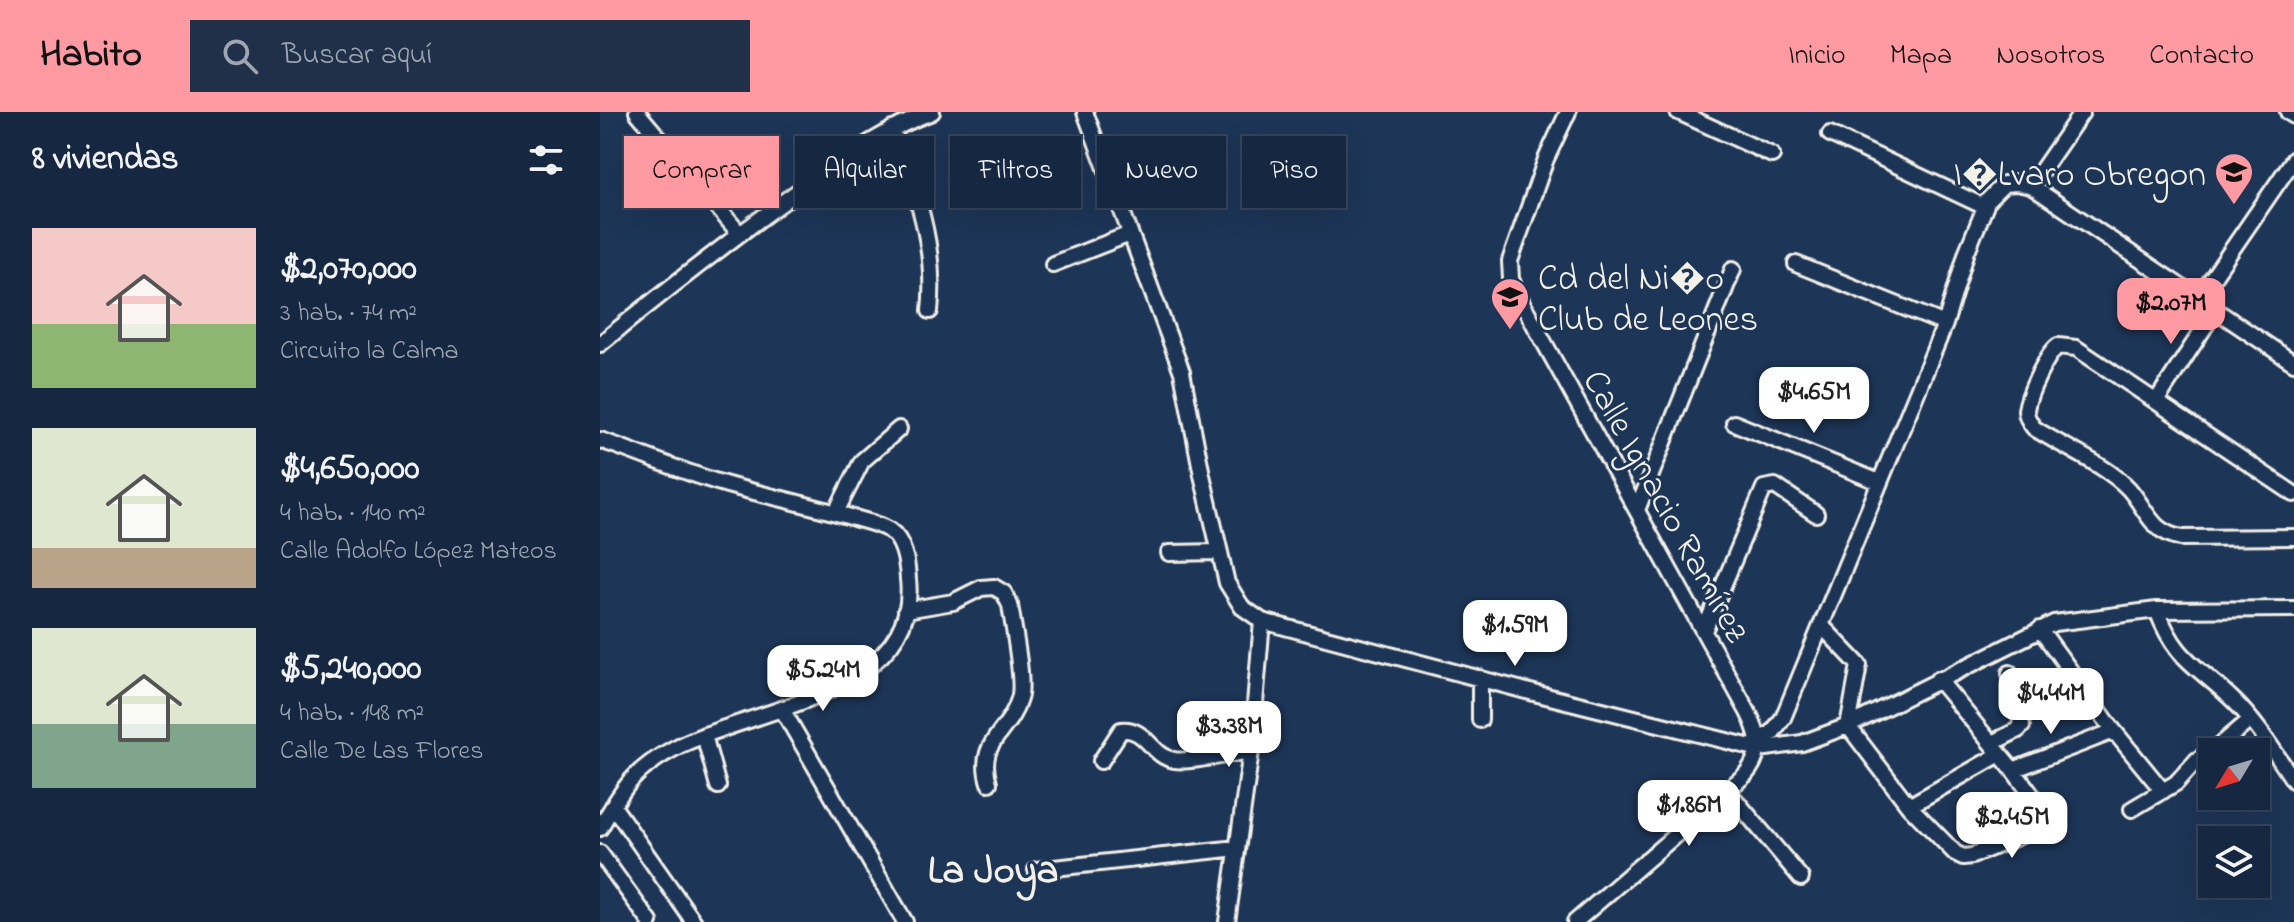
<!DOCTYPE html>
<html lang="es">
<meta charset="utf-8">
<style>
:root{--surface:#162841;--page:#1f3048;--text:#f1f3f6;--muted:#9ea6b1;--line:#35445a;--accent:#ff9aa2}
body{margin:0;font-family:"Indie Flower",sans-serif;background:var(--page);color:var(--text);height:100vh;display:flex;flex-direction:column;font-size:30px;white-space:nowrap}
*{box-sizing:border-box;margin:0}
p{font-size:26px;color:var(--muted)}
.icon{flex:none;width:44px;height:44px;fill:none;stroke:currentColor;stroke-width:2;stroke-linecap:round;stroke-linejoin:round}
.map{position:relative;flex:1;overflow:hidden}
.drawer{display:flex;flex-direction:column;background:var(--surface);width:600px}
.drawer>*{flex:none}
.banner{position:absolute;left:24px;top:24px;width:760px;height:72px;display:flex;gap:16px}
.needle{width:52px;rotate:232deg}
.buttons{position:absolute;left:1598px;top:626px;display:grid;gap:16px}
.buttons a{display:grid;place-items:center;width:72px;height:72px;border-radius:0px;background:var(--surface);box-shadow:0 8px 32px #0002,0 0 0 2px var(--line);font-size:40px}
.price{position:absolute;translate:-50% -68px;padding:0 18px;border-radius:16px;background:#fff;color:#222;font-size:26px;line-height:52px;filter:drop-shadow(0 2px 4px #0008)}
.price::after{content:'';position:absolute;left:50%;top:48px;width:24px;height:18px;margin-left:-12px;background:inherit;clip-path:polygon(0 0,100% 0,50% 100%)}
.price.selected{background:var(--accent);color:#111}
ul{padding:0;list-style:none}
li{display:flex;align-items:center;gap:24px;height:200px;padding:0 32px}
li span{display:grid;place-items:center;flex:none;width:224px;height:160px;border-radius:0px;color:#555}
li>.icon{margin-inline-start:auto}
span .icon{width:96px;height:96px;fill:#fffc;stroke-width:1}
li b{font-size:34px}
h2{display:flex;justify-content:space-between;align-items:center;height:96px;padding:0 32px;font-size:34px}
.tag{padding:0 28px;border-radius:0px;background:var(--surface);box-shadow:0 8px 32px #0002,0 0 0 2px var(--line);font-size:28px;line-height:72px}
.tag.selected{background:var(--accent);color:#111}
header{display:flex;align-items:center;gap:48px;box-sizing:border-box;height:112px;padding:0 40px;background:var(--accent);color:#111}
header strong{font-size:38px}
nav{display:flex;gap:44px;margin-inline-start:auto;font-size:28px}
.search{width:560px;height:72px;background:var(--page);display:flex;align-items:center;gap:20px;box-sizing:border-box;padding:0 28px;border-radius:0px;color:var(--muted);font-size:30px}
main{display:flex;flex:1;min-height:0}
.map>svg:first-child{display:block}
</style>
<header>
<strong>Habito</strong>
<div class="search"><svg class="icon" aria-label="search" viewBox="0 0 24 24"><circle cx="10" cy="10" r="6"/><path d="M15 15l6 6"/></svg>Buscar aquí</div>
<nav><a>Inicio</a><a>Mapa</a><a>Nosotros</a><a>Contacto</a></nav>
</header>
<main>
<section class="drawer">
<h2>8 viviendas<svg class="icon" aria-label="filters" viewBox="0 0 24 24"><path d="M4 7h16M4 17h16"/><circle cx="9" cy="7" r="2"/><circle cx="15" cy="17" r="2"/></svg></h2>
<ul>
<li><span style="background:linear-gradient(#f6c9c9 60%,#8fb573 0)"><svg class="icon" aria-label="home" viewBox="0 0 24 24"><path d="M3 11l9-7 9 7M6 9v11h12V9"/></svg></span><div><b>$2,070,000</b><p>3 hab. · 74 m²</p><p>Circuito la Calma</p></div></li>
<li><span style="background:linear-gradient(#dfe7d0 75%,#b9a48a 0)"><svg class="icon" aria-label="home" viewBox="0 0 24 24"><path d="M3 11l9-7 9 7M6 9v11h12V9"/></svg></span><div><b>$4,650,000</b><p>4 hab. · 140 m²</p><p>Calle Adolfo López Mateos</p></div></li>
<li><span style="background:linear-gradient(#dfe7d0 60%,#7fa58c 0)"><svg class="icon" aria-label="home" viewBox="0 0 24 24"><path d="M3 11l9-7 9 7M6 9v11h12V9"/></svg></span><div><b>$5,240,000</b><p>4 hab. · 148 m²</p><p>Calle De Las Flores</p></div></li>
</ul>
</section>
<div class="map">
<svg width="1694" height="810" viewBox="0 0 1694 810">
<rect width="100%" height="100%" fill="#1d3557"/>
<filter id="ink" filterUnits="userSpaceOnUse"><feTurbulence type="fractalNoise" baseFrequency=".0125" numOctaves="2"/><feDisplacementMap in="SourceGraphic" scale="16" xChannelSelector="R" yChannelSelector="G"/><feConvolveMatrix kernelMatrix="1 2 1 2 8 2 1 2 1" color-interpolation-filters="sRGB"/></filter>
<g filter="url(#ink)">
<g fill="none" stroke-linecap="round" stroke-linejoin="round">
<!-- minor casing -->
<g stroke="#f4f1e8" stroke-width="20">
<path id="minor" d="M37,0L139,121
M485,0L582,260L602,363L627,471L642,495L662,509L934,581L1159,637L1202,631L1248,614L1454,511L1557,498L1694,497
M968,0L946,47L910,149L911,167L919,185L1148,600C1160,623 1163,642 1145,663L975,810
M1078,0L1172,43
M1688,0L1694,4
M292,17C316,77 337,134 330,199
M1230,22L1385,95
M1431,74L1482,0
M453,152L530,122
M1196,152L1345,212
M1598,187L1694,47
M0,232C62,181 125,132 190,85C235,54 279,19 332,0
M1557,288L1615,199
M1134,311L1279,370
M0,328C44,343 87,362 131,374C172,385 214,394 254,406C265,409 279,412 289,418C304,428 307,450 308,467C321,584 147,597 73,637C32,659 22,678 0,716
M1694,382L1476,236L1458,234C1446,243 1428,283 1426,298C1426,305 1430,311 1434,316C1461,334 1508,354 1529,377C1548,399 1550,420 1582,426L1694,425
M1037,398L1133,157
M236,400L262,349L299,317
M569,441L620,440
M306,498L353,490L381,476L394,475L404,481L410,493C413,514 425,570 419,587C409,622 376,629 389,671
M1557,498C1576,549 1597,553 1633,588C1657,611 1675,641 1694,669
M1221,513L1259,553L1248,614L1309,694L1400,642
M1104,519L1164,376L1175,374L1216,402
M1338,567L1413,658L1514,619L1440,517
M182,597L305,810
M880,608V566
M1514,619L1563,679
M104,623L118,674
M1159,628L1172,621L1183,606L1345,212L1367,139L1388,88L1404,72L1416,71L1431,74L1694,251
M1392,631L1418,618L1422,614L1410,561
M501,649L521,618C546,615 551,644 574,648C589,651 633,641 651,639
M1127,678L1201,766
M13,694L94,810
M1309,694L1355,741L1363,745L1372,744L1438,716L1444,710L1446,702L1413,658
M1532,697L1576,671L1597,648L1617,636L1650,608
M0,741L50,810
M436,758L637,736
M627,810L651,639L662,509"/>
</g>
<!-- minor -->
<use href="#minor" stroke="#1d3557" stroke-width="14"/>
</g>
</g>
<!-- icons -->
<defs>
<g id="school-pin" transform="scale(2)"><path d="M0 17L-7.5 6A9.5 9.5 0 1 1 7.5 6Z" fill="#ff9aa2" stroke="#1d3557"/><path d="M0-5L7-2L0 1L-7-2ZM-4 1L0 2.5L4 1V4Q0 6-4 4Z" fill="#111"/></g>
</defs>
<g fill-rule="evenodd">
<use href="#school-pin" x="1634" y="60"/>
<use href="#school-pin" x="910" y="185"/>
</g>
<g text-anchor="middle" stroke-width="6" stroke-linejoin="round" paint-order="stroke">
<!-- poi labels -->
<g font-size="36" fill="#f4f1e8" stroke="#1d3557" text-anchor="end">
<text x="1606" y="73">I�Lvaro Obregon</text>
<text x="938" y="177" text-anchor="start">Cd del Ni�o<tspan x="938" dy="41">Club de Leones</tspan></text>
</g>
<!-- street labels -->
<g font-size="36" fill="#f4f1e8" stroke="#1d3557">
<text transform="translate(1068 393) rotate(61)" y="13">Calle Ignacio Ramírez</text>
</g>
<!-- quarter labels -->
<g font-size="40" font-weight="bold" fill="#f4f1e8" stroke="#1d3557">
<text x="393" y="770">La Joya</text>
</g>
</g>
</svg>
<div class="buttons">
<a><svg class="needle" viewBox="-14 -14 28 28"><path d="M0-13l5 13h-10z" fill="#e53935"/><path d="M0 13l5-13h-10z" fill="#9ea6b1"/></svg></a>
<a><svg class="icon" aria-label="layers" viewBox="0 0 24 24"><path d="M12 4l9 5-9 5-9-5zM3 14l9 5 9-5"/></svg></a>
</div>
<b class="price selected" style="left:1571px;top:234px">$2.07M</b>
<b class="price" style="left:1214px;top:323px">$4.65M</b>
<b class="price" style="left:915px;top:556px">$1.59M</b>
<b class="price" style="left:223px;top:601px">$5.24M</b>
<b class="price" style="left:1451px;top:624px">$4.44M</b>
<b class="price" style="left:629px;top:657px">$3.38M</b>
<b class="price" style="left:1089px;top:736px">$1.86M</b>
<b class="price" style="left:1412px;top:748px">$2.45M</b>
<div class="banner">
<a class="tag selected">Comprar</a>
<a class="tag">Alquilar</a>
<a class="tag">Filtros</a>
<a class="tag">Nuevo</a>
<a class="tag">Piso</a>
</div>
</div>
</main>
